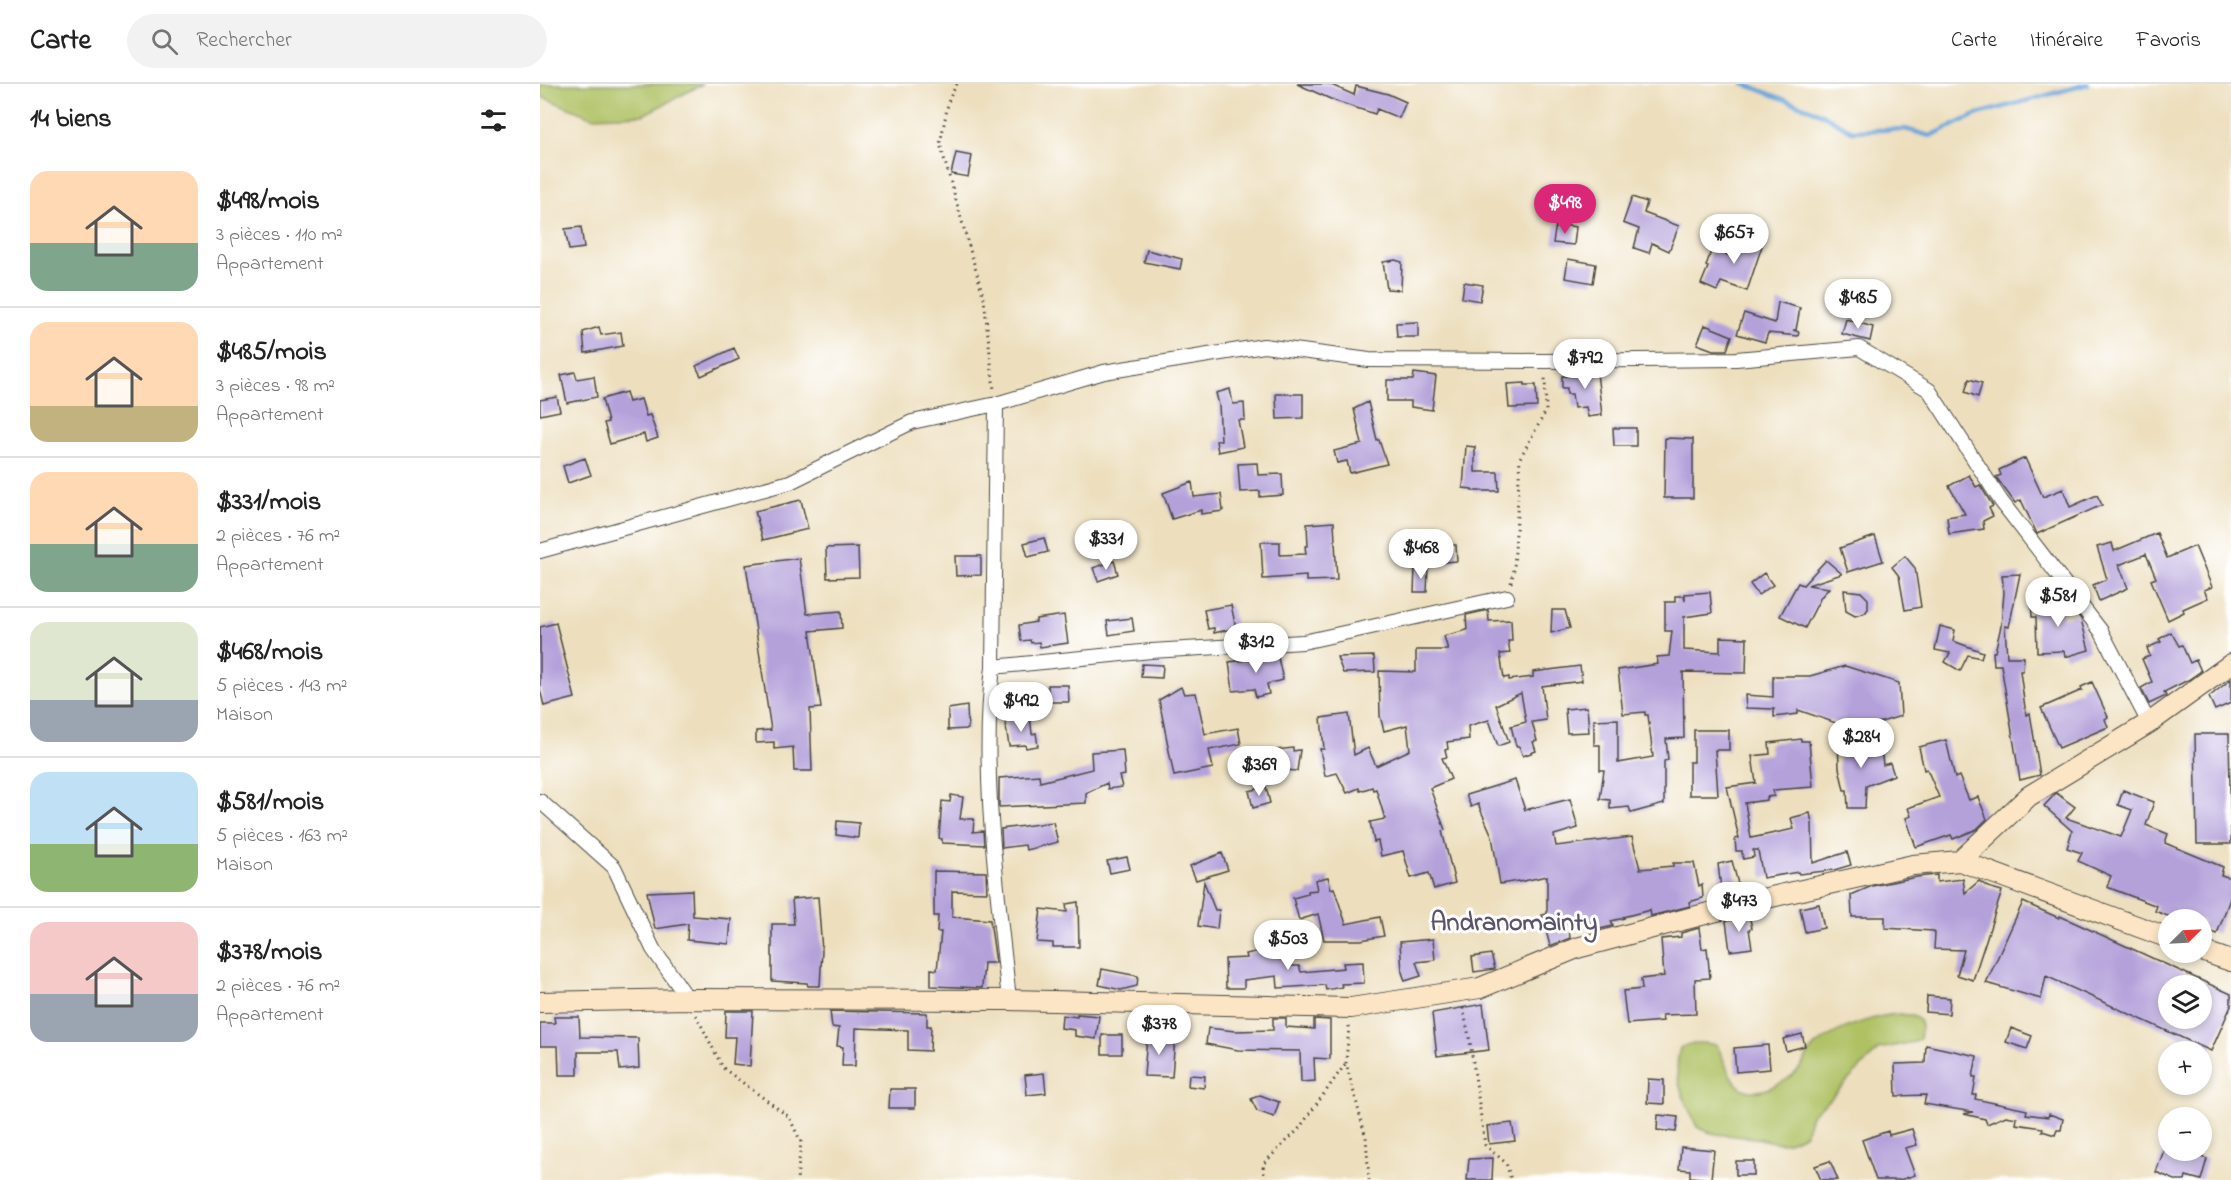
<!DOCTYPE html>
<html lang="fr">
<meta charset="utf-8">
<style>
:root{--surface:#fff;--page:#f2f2f2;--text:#222;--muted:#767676;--line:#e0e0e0;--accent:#db2777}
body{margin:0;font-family:"Indie Flower",sans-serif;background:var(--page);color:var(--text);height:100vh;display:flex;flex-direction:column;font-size:22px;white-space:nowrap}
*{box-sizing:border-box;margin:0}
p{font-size:20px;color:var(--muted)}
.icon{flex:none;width:33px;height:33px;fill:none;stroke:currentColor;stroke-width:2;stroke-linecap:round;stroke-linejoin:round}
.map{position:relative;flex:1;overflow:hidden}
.details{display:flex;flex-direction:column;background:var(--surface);width:540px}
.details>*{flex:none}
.needle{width:39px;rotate:66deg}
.buttons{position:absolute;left:1618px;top:825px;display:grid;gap:12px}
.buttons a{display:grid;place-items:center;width:54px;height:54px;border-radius:50%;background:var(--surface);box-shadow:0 3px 9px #0003;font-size:30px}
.price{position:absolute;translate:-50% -51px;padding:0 14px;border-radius:21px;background:#fff;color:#222;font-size:20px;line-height:39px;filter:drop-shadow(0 2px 3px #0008)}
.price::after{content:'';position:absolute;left:50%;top:36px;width:18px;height:14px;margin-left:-9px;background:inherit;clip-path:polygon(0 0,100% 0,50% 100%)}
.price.selected{background:var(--accent);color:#fff}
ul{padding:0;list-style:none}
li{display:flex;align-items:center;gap:18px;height:150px;padding:0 30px}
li+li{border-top:2px solid var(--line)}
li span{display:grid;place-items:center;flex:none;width:168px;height:120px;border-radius:18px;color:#555}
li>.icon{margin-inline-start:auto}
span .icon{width:72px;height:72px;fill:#fffc;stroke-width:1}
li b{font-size:26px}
h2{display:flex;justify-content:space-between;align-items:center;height:72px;padding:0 30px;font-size:26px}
header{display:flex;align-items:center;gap:36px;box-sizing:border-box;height:84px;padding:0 30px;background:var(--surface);border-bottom:2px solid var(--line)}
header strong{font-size:28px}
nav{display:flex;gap:33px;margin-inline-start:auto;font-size:21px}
.search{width:420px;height:54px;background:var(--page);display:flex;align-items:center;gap:15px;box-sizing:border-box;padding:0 21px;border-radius:33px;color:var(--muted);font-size:22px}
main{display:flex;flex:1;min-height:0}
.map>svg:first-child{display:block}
</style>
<header>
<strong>Carte</strong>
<div class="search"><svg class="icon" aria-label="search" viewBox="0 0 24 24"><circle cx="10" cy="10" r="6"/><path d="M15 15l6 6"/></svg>Rechercher</div>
<nav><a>Carte</a><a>Itinéraire</a><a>Favoris</a></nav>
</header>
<main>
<section class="details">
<h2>14 biens<svg class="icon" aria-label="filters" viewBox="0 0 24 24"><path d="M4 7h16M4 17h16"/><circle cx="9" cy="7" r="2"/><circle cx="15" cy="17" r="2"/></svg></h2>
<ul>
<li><span style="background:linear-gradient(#ffd9b3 60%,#7fa58c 0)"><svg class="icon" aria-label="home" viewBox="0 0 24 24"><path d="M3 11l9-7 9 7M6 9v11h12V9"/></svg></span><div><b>$498/mois</b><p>3 pièces · 110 m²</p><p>Appartement</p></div></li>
<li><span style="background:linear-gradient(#ffd9b3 70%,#c2b280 0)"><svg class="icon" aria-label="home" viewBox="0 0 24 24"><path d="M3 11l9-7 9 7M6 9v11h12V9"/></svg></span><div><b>$485/mois</b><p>3 pièces · 98 m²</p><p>Appartement</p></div></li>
<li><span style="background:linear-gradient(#ffd9b3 60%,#7fa58c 0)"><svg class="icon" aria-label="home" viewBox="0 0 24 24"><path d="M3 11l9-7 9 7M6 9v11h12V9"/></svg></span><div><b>$331/mois</b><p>2 pièces · 76 m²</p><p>Appartement</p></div></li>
<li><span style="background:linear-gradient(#dfe7d0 65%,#9aa5b1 0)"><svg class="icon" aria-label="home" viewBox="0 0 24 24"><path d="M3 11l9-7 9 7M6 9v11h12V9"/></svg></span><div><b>$468/mois</b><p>5 pièces · 143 m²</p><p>Maison</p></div></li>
<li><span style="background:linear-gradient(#bfe0f5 60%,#8fb573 0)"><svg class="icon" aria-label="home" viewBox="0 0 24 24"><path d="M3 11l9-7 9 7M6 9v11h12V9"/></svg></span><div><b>$581/mois</b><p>5 pièces · 163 m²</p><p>Maison</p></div></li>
<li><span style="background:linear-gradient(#f6c9c9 60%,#9aa5b1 0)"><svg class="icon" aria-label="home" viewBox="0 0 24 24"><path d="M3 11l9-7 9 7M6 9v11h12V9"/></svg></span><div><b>$378/mois</b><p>2 pièces · 76 m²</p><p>Appartement</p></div></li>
</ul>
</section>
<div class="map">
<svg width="1691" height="1096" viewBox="0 0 1691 1096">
<rect width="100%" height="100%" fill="#fff"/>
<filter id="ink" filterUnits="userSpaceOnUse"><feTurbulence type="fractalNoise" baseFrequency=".0167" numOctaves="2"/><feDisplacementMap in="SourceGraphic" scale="12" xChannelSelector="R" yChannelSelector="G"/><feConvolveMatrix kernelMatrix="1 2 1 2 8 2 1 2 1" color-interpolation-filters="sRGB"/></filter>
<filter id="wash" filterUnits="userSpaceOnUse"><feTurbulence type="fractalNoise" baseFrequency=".008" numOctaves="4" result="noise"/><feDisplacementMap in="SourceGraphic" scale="24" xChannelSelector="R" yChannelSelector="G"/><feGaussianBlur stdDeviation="1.35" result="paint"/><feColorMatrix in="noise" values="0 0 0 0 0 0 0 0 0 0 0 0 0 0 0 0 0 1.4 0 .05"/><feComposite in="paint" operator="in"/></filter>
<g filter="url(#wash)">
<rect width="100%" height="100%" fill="#eddfbe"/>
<!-- green -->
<path fill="#afc164" stroke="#6d7648" stroke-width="1.5" d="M0,0H163L103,31L51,33L0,12Z
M1360,930C1380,932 1383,935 1380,955L1374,958L1339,965L1291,1014L1271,1031L1265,1050C1260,1053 1253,1057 1247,1058C1236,1061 1225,1055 1214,1054C1197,1051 1173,1053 1157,1043C1145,1016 1131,995 1140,964C1151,957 1164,959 1177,961C1190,989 1195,1019 1232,1003C1242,999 1256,991 1262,981C1270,969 1268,966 1282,957C1301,943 1337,931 1360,930Z"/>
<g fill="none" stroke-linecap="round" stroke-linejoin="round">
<!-- stream -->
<path stroke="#6ba4da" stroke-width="4.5" d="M1204,0L1278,28L1312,47L1365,45L1390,52L1438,30L1548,0"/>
</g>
<g id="blocks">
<!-- building -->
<path fill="#b4a1da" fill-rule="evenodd" d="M757,0H789L814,11L816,2L848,10L866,18L859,34L837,25L835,30L795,17Z
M416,69L432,72L428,93L411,90Z
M1092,113L1107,118L1104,129L1139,142L1129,167L1112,159L1109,169L1094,164L1099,145L1083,139Z
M1016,140L1036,143L1034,161L1013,159Z
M41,143L44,164L29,166L25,145Z
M1208,146L1225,153L1207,207L1181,198L1177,207L1161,200L1168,183L1166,182L1172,164L1192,173L1193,170L1197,171Z
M607,166L642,175L640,185L604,178Z
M1028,175L1056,180L1053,199L1025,194Z
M855,176L862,178L861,206L847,205L843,178Z
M924,198L943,201L940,217L922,214Z
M1238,218L1260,224L1256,246H1253L1259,248L1258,252L1228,249L1225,258L1197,250L1204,229L1235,239Z
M1306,235L1333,243L1330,257L1302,250Z
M878,238V253H857L856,239Z
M1165,241L1192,252L1187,266H1173L1157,260Z
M59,243L61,251L81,248L83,262L45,269L43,248Z
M194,264L199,275L161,292L156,282Z
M1064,285V289H1057L1062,331L1048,333L1046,323L1034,324L1032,310H1027V304H1022V292H1034L1033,286Z
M35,288L37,295L54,292L57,313L27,319L21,291Z
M874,289L896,292L892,326L871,323V317H847V296H873Z
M1429,295L1442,299L1438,313L1425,308Z
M985,299V301H996L997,323L969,324L967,300Z
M690,305L693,320L704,319L705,336H698L703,363L678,368L676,357L681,356L679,321L676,309Z
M86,308L89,318L101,315L106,332L110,331L118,354L106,358L104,350L70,360L64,339L68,338L62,315Z
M736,310H763V334L737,335Z
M17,313L20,327L0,331V316Z
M828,318L837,356H839L847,380L810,389L807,377L797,379L794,367L822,360L814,325Z
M1073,344H1096V362H1074Z
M1125,354L1153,355V414H1124Z
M926,362L935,363V388H958L959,407H932V405L923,404Z
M45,374L51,391L28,399L23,382Z
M1485,374L1503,413L1523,405L1530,423L1557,411L1562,421L1497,450L1481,416L1475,419L1456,393L1461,391L1459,386Z
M717,379L718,391L742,390L743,411L720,413V407L700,408L698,380Z
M1429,391L1436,403L1440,401L1453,422L1449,424L1453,432L1443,437L1444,445L1409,450L1407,433L1425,430L1409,402Z
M652,398L654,413L681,410L683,427L661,430V426L632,435L623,409Z
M261,416L268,445L223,456L215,427Z
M794,438L797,496L766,497V492L723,495L721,458H740V471L766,470L765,462H768L767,440Z
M1617,449L1627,474L1655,462L1672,503L1664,506L1668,514L1643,525L1644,528L1628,536L1611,496L1616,494L1606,470L1579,481L1588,504L1559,517L1553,501L1567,495L1557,463L1572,459L1574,467Z
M1335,452L1343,477L1308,488L1300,464Z
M504,454L508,468L488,473L484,459Z
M904,461H916L917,477L905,478Z
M318,463L319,493L287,494L286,464Z
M415,472H441V491L416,492Z
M1365,472L1375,484L1381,523L1365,526L1359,492L1352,483Z
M259,474L267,530L301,527L302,544L270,547L281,624L270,625L272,687H254L253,663L234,665V658L216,659V647L231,646L206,481Z
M1286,476L1302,490L1268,501L1289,504L1281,513L1265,544L1240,532L1258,499L1263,501Z
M574,477L578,490L558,497L553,484Z
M875,483L888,484L887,508H874Z
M1224,489L1233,501L1218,511L1210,500Z
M1480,490L1469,543L1465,542L1467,573H1484L1483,587H1480L1486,631L1490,629L1500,691L1480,696L1461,581H1454L1453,568H1455L1461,542L1464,509L1462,491Z
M1304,506L1321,508L1328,515V525L1325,529L1315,532L1306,527Z
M1170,508L1172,529L1144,533V566L1180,568V553L1207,554L1206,589L1143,588L1144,654L1126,655L1128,676L1124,677V720L1091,729L1089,723L1070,725V716L1060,715L1064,686H1060V661H1054V636L1078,635V679L1113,673L1108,631H1105V628L1083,630L1078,586L1118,580L1117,573L1129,572L1132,547H1125V518H1135V512H1144L1145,517V510Z
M1520,512L1522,534L1537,530L1541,535L1549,566L1525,573L1524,567L1497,568L1496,533H1492L1491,515Z
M691,521L696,544L674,549V544L668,545L664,526Z
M948,526L949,537L971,536L972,557H968L970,569L960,570L964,594L969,593V596L993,593V588L1040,582L1042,597L1002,602L1006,636L992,638L997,657L993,658L996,667L983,672L979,662H976L971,642L986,638L981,609L956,621L969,658L958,662L949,636L928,642L929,655L907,658L908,665L905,666L907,673L902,674L911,695L890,704L905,746L902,747L915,799L894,805L889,789L871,794L863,767L841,772L838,757L834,758L830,738L845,735L836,705L833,706L832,703L820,707L819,704L807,709L797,689L785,692L780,665H784L781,634L809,630L814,671L828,664L836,682L870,666L867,641L844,647L840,632L839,587L876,588V566H908L904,552L927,546L926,531Z
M1012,526H1025L1030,544L1011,549Z
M524,531L528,559L500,563L499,558L491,559L490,556L481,557L479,541L496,538V535Z
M592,534L594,547L569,551L567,537Z
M16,539L35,614L4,622L0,605V543Z
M1400,542L1415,546L1413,557L1443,568L1441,574L1428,571L1420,587L1405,578L1410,569L1395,566Z
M1631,548L1639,562L1642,561L1650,579L1656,576L1661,587L1648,596L1624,608L1626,612L1609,620L1601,604L1612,598L1602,575L1610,572L1607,564L1621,558L1619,555Z
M737,569L743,596L727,600L729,610L716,613L714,605L693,607L689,578L716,575V573Z
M834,572L835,588L803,589L797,573Z
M602,580L623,581L622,594L601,593Z
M1305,582L1359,599L1361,632L1338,639L1340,654L1258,626V630L1234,633V625L1206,624L1205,611L1233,613V592H1270Z
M1691,595V619L1675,626L1669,613Z
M1552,598L1568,633L1565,635L1568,643L1519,664L1501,624L1542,606L1541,603Z
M508,601H528L529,618H508Z
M641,603L644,610L656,609L665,650L698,644L701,660L669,666L673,684L634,692L619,616Z
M427,622L428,645L408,646V625Z
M1047,623L1049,648L1027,649L1025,625Z
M490,632L492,650L496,649L498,662L486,664L485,661L469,662L465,636Z
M1154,646H1189V666H1175L1178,711H1149V678H1154Z
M1655,650H1689L1691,760H1657Z
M1261,655V657H1269L1273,703L1233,706L1234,712L1227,713V716L1205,719L1211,754L1254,745L1251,734L1270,729L1272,739L1273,779L1307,768L1311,781L1294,786L1259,790L1258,788L1223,794L1218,766H1213L1214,773L1203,775L1202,767H1196L1195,755L1199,754L1187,703L1216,699L1212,672L1230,670L1229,659Z
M1406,656L1415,694L1419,692L1429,716L1438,713L1447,735L1437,745L1413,755L1411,751L1376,763L1366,734L1371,732L1368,724L1399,713L1387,685L1384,686L1379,663Z
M1298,657H1340L1343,681L1350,679L1354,691L1326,702L1325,724H1308L1307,706H1304L1299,684Z
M753,664V667L760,666L757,687L731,685L733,692L721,696L713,669L726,665L727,667Z
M583,666L585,691L579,692L582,703L568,705L567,699L546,709V719L459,723V694L499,691L500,698L552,685L551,668Z
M975,696L985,726L1030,715L1038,744L1014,751L1016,762L1092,753L1100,785L1133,782V779H1154L1159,802L1162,800L1163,814L1149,818L1150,822L1111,832L1110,826L1083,833L1084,834L1071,837L1073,842L1060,845L1058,838L1029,846L1030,854L1010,862L1002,831L1007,830V792L979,798L978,797L960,800L952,752L938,720L931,723L926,711Z
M726,703L730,719L713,724L709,707Z
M1583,706L1614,718L1606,741L1628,750L1625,759L1683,783L1681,791L1691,794V812L1677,850L1662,844V836H1638L1615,827L1617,822L1567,803L1571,792L1538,777L1542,769L1527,764L1532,747L1504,722L1516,709L1535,723L1526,734L1581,753L1592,726L1578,721Z
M411,711L423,713L420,735H434L433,748L443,747L444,761L402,759V755L399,754L402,717L410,718Z
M297,737L319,739L318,754L296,751Z
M513,738L518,758L486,766L485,761L462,764L461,745Z
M682,769L688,786L656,796L650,782Z
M587,773L590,785L570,789L567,777Z
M1192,777L1200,807L1182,813L1178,780Z
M394,787L446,788L447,808L412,807V833L450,836L456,879H444L442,904L391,902V885L397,886L401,848H397L398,832H394Z
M1397,791V798L1423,795L1425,809L1439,797L1448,803L1462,807L1433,896L1417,891L1424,866L1394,865L1395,849L1393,847L1345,844V833H1312L1311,811L1332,802L1377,793Z
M788,793L791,805L794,804L806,840L840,833L844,852L821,856H784L778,830L759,836L753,814L768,810V807L777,806L775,796Z
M664,798L675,826H679L677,845L658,842Z
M152,806L153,832L191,835L189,860L147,856L148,840L115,845L107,808Z
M278,813L282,867L280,902H268L267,899L232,897V840H254L252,815Z
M538,818L539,863H513V859L497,858L501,825L527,828L526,820Z
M1483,818L1519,834L1520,832L1691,910V922L1671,967L1506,892L1501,915L1446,899ZM1629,902H1662V934H1629Z
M1279,820L1284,844L1265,848L1260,824Z
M1209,831L1212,844L1209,845L1212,864L1190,867L1186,837Z
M1159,844L1162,865L1167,864L1170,894L1155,895L1156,930L1122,931L1123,937L1087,940L1083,907L1102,905L1101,895L1124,892L1121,855L1141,853V849Z
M893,855L895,876L876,878L881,892L865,897L862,888L860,858Z
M744,859V871L749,869L750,882H759L761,888L804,884L803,879L823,878L824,899L801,900L802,903L786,906L785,901L738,904L737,892L704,896V904H686L685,875L707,874L706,870L733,864V860Z
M951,870L955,885L934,888L932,873Z
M562,885L598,892L597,902L581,906L559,901Z
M1387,912L1410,914L1409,930L1386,928Z
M943,920L949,966L897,972L892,929Z
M186,927H213L210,982L193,980L195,953H185Z
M290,927L387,929V942H391L390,967L368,966V946L316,944L315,982H302L303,963L297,962L299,944L292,943Z
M537,930L559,932L556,955L535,952V946L521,944L522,931L537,933Z
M14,933H39L40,953L98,954L99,984L80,986L78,968H38V991H19L18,962H0V939H15Z
M733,934H746V943L774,945V935L790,936V975L774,974L775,997L761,998L760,967L698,966L666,960L668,944L695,947L733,946Z
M1471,944L1492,952L1487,965L1466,958Z
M1262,950L1265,962L1246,967L1243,955Z
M562,951H582V970H562Z
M607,951L635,953L632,993L604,992Z
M1228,961L1230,985L1196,988L1194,964Z
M1386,961L1437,972L1433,993H1436L1433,1011H1436L1435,1015L1487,1026L1486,1030L1508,1033L1509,1030L1523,1035L1521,1046H1517L1515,1051L1502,1047L1503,1044L1476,1040L1477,1034L1466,1032L1447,1040L1445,1035L1424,1030L1433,1028L1384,1020L1386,1011L1356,1012L1355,980L1385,979Z
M504,989L506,1009L487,1011L485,991Z
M649,991L665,992L664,1004L648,1002Z
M1108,995L1124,996V1020L1107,1019Z
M350,1005H375V1024H349Z
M720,1011L739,1018L734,1033L717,1027L711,1015Z
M1118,1031L1138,1033L1136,1048L1117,1046Z
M972,1039L975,1057L949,1060L947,1042Z
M1372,1045L1377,1061L1365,1064L1375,1091L1360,1096H1336L1322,1056L1348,1047L1349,1051Z
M1141,1063L1174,1066L1171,1095L1150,1093V1086L1139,1085Z
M1624,1066H1650L1649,1069L1667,1075L1661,1096L1646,1092L1645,1096H1635L1616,1088Z
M953,1074L952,1096H927L929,1075Z
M1196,1077H1214V1091H1196Z
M1290,1077L1298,1096H1281L1275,1082Z"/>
</g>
</g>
<g filter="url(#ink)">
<use href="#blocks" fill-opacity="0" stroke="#484641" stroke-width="1.5"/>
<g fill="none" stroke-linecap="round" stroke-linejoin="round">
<!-- street casing -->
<g stroke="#484641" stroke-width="16">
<path id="street" d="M456,320L453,583C440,691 458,809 469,916
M0,467L250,398L372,338L456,320L564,288L724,262L829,276L1004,277L1196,275L1319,264L1389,306L1461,417L1561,547L1609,639
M453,583L611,567L763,558L967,513
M0,717L74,783L113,865L148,915"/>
</g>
<!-- secondary casing -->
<g stroke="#484641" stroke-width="22">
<path id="secondary" d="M1420,777L1489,712L1609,639L1691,580
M1662,867L1691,877
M0,918L148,915L469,916L811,924L940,904L1037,864L1097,848L1218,816L1373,781L1420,777L1629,854"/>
</g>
<!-- path -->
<path stroke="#484641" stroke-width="3" stroke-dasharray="1.5 4.5" stroke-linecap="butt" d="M417,0L409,15L400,60L444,215L454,306
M971,499L974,485L980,374L1006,327L1005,291
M923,924L930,957L945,1061L966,1079L971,1096
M156,931L183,984L249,1033L261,1058L257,1096
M809,942L806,979L826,1054L829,1096
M724,1096L723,1080L758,1046L806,979"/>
<!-- street -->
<use href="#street" stroke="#fff" stroke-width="14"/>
<!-- secondary -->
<use href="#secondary" stroke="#fce5c4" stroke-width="20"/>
</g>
</g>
<g text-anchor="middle" stroke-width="6" stroke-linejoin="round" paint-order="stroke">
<!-- neighbourhood labels -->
<g font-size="26" font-weight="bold" fill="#5b5468" stroke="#fff">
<text x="974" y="846">Andranomainty</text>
</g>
</g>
</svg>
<div class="buttons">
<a><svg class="needle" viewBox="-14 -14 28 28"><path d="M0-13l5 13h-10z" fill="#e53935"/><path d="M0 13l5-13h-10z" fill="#767676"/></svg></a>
<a><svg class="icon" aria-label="layers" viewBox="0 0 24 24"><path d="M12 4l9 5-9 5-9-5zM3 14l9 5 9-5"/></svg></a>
<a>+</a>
<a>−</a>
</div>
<b class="price selected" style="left:1025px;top:151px">$498</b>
<b class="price" style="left:1194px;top:181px">$657</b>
<b class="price" style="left:1318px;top:246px">$485</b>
<b class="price" style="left:1045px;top:306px">$792</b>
<b class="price" style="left:566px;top:487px">$331</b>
<b class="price" style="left:881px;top:496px">$468</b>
<b class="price" style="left:1518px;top:544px">$581</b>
<b class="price" style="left:716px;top:590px">$312</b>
<b class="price" style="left:481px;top:649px">$492</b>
<b class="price" style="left:1321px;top:685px">$284</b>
<b class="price" style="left:719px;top:713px">$369</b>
<b class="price" style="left:1199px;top:849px">$473</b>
<b class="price" style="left:748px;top:887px">$503</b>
<b class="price" style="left:619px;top:972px">$378</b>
</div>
</main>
